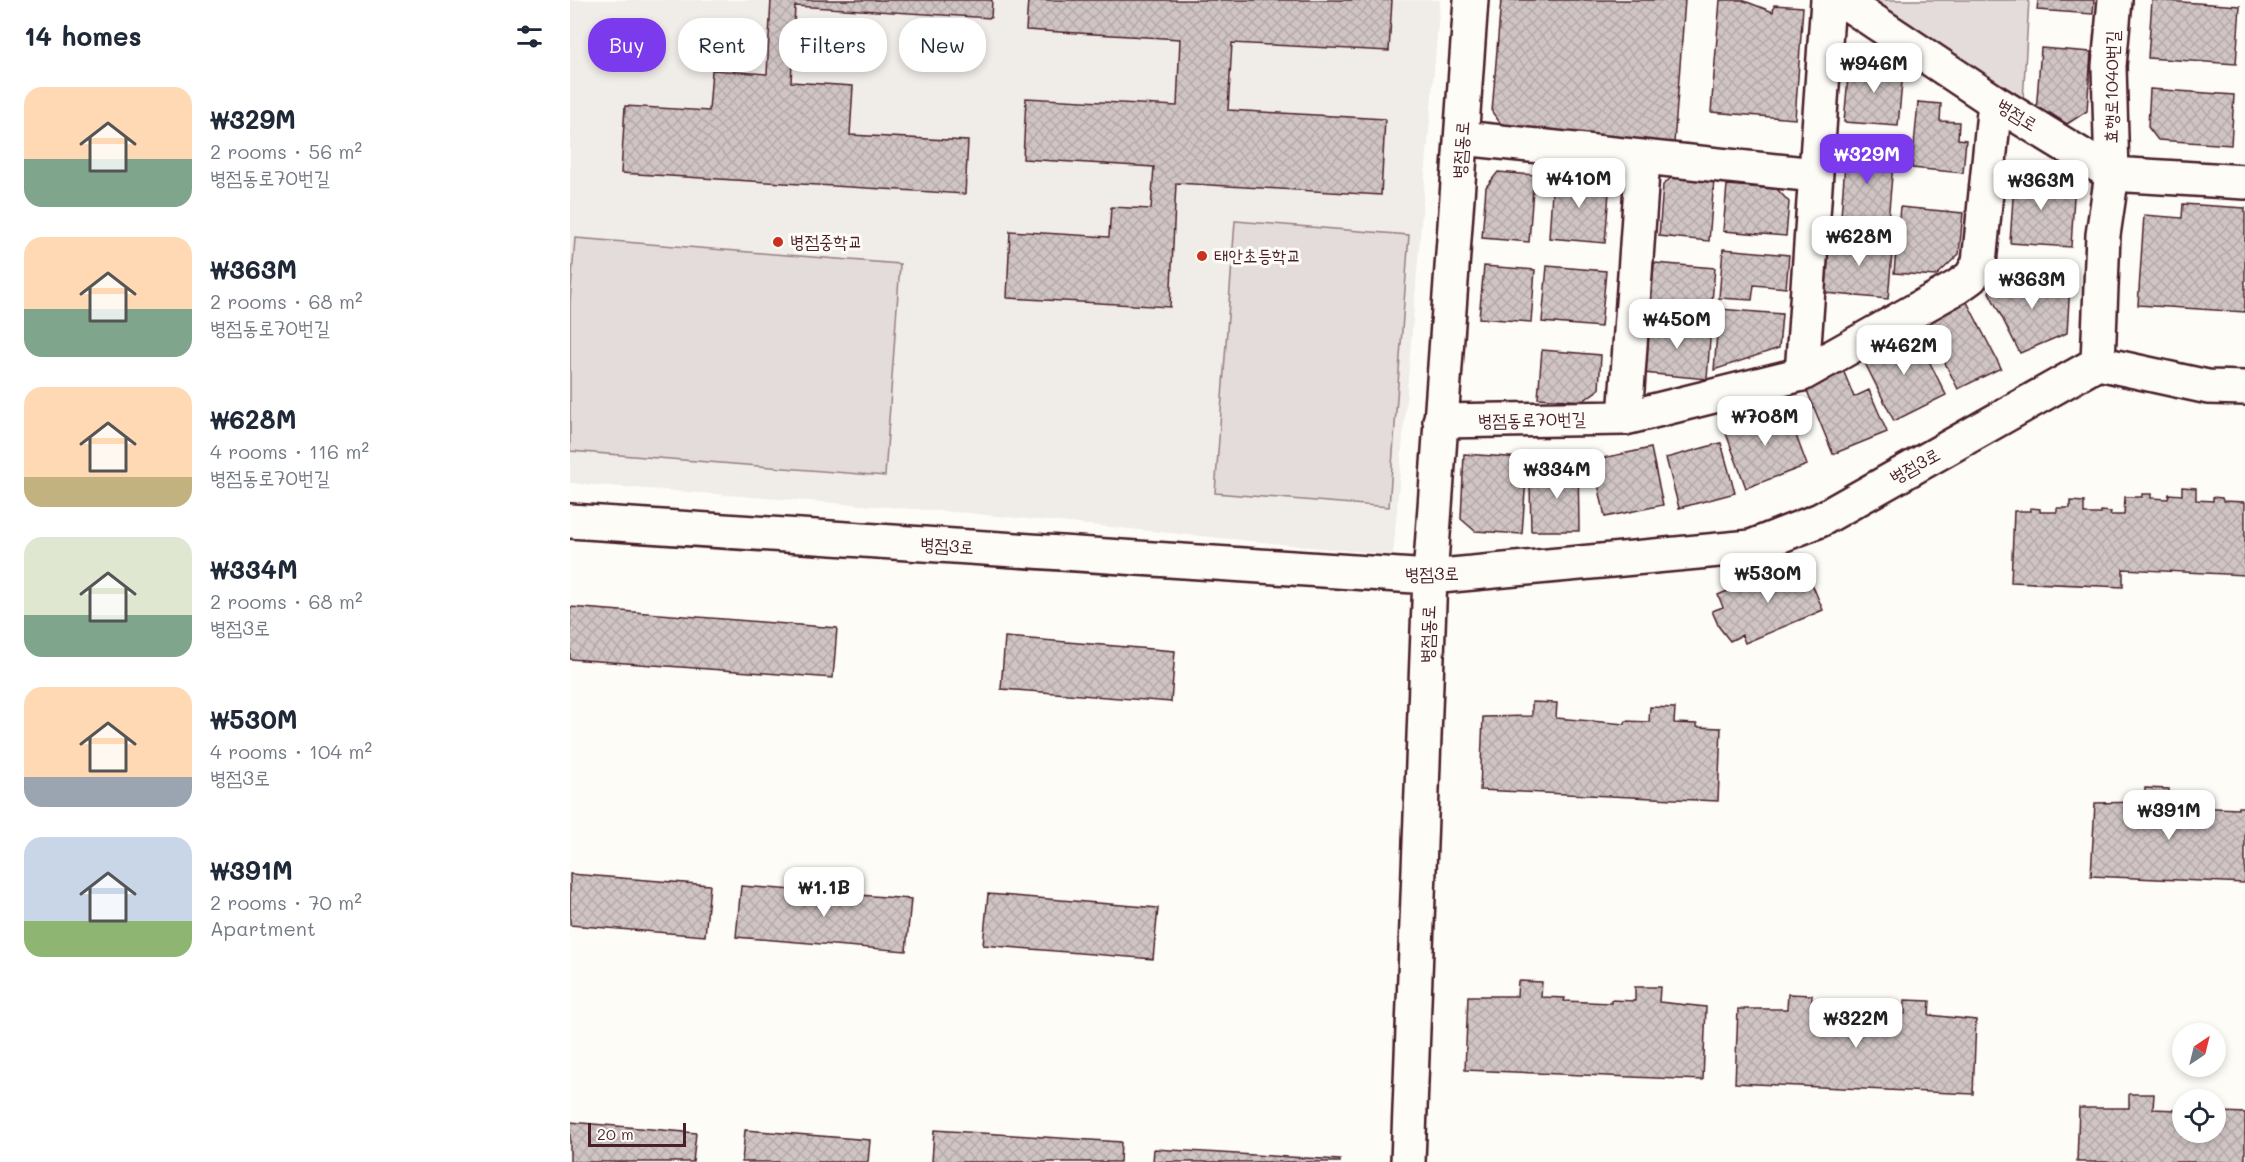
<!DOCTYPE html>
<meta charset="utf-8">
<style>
:root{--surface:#fff;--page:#f6f6f7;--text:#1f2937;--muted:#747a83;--accent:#7c3aed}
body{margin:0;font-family:Mali,"Poor Story",sans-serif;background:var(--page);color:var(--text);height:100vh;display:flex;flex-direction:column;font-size:22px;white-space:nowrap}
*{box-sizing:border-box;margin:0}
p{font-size:20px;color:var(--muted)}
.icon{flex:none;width:33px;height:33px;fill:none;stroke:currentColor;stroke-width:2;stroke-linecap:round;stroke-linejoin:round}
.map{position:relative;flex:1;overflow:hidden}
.sheet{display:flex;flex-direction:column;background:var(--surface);width:570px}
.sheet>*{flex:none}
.top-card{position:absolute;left:18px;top:18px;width:570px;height:54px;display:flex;gap:12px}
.needle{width:39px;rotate:35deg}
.buttons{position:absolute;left:1602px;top:1023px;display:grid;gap:12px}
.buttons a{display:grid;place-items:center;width:54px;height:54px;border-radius:50%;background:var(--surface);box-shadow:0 3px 9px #0003;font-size:30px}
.scale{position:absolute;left:18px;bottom:15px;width:98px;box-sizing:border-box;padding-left:6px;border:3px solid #4a1f2b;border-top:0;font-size:16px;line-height:21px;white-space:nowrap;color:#4a1f2b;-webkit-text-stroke:4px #fdfcf7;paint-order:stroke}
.price{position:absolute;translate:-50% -51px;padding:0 14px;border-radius:12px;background:#fff;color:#222;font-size:20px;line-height:39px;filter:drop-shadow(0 2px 3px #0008)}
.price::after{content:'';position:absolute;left:50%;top:36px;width:18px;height:14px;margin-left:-9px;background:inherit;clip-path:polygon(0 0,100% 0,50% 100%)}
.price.active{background:var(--accent);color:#fff}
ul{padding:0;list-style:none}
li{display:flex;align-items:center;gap:18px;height:150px;padding:0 24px}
li span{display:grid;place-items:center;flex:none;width:168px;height:120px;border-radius:18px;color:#555}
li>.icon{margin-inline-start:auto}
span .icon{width:72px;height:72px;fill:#fffc;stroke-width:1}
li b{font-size:26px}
h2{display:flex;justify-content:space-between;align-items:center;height:72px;padding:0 24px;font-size:26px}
.tag{padding:0 21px;border-radius:24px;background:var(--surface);box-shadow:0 3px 9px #0003;font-size:21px;line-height:54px}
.tag.active{background:var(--accent);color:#fff}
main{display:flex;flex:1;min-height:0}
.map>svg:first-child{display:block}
</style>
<main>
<section class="sheet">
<h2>14 homes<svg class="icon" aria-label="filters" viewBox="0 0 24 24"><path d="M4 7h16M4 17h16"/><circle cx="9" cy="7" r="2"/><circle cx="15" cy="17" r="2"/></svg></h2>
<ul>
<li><span style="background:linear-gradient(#ffd9b3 60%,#7fa58c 0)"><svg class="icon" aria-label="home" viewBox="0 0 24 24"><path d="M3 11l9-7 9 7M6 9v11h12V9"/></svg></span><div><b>₩329M</b><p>2 rooms · 56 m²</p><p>병점동로70번길</p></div></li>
<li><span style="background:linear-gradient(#ffd9b3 60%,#7fa58c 0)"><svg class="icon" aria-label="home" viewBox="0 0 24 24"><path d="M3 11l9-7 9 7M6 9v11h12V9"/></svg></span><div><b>₩363M</b><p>2 rooms · 68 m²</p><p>병점동로70번길</p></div></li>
<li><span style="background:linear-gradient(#ffd9b3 75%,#c2b280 0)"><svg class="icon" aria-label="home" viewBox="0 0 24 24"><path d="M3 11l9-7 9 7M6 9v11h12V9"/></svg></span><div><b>₩628M</b><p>4 rooms · 116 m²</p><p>병점동로70번길</p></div></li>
<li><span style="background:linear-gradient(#dfe7d0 65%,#7fa58c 0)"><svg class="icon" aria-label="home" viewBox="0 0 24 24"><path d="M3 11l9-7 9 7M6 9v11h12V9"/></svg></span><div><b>₩334M</b><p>2 rooms · 68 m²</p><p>병점3로</p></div></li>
<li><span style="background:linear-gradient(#ffd9b3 75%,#9aa5b1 0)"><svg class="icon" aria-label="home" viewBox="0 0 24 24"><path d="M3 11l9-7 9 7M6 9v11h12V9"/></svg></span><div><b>₩530M</b><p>4 rooms · 104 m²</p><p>병점3로</p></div></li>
<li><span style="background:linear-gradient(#c9d6e8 70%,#8fb573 0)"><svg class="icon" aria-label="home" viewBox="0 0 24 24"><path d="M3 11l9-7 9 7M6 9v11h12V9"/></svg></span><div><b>₩391M</b><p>2 rooms · 70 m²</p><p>Apartment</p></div></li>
</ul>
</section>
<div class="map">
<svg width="1675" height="1162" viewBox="0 0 1675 1162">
<defs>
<pattern id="building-cross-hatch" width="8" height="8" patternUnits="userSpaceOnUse" patternTransform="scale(1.5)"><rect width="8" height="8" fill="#d0c5c4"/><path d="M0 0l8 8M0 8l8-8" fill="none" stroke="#b4a9a9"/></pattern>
</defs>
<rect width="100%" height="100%" fill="#fdfcf7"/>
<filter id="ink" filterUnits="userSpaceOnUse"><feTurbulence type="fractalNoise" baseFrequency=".0167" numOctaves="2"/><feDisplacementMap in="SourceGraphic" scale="12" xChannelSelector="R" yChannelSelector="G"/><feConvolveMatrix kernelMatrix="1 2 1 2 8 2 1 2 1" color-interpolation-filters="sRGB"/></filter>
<g filter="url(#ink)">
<!-- built -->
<path fill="#f0ece8" d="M0,0H870L823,555L398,513L0,483Z"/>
<!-- park -->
<path fill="#e3dcda" stroke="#967e82" stroke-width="1.5" d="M1293,0H1459L1453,101Z
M665,221L839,235L819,507L645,493Z
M5,238L330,264L315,476L0,451V302Z"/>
<!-- building -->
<path fill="url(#building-cross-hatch)" stroke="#4a1f2b" stroke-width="1.5" d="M201,0H422L421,18L225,6L221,82L283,86L280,135L398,141L395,194L51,173L55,106L139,111L142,70L197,74Z
M458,0H822L819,51L662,43L658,110L815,119L811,195L606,183L600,307L437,298L440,231L539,237L541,207L581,209L584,167L453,159L456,98L607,106L610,39L456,30Z
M931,0H1115L1104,143L935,129L922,112Z
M1150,0H1172L1203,12L1204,5L1233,7L1225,119L1141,112Z
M1468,0H1524L1523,14L1467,10Z
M1582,0L1670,6L1666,64L1578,58Z
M1471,48L1521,52L1517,111L1497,124L1480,113L1466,112Z
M1291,58L1310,60L1333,72L1328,126L1274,122L1279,66L1290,67Z
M1580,89L1664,95L1661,145L1588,140L1578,127Z
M1348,102L1371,104L1370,121L1389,122L1388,139L1396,140L1393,173L1342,168Z
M1276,149L1324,153L1318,221L1271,217Z
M1457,168L1473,169L1504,196L1501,247L1440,243L1444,183Z
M928,172L964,175L959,242L912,238L916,187Z
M983,176L1040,180L1035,243L979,238Z
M1103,176L1144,180L1139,241L1089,236L1093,185Z
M1157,185L1207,189L1219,202L1216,236L1153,231Z
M1613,204L1675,208V312L1568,305L1574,215L1612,218Z
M1330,207L1393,213L1389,254L1366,276L1324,273Z
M1260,236L1323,241L1318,299L1255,293Z
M1153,249L1219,255L1216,288L1184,285L1182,300L1149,298Z
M1084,263L1145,268L1141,312L1080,307Z
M914,266L965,270L961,322L909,318Z
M977,266L1036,271L1031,327L972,322Z
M1428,279L1500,284L1497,333L1450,353L1419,292Z
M1396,300L1431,368L1388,389L1354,321Z
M1149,309L1212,314L1209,348L1144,370Z
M1078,321L1141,326L1137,379L1073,373Z
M1344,331L1376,395L1324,421L1292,357Z
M972,350L1031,355L1029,389L1013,401L968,398Z
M1271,365L1284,397L1299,390L1317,432L1263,454L1233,381Z
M1215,406L1237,465L1176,488L1154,428Z
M1151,443L1165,493L1109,508L1096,458Z
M1081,448L1093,505L1035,517L1023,460Z
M894,454L952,458L951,477H956L952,534L905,531L891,519Z
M993,455H1008L1009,531H961L960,484H985Z
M1612,487L1626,488V500L1643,501V497L1652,498L1653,501L1675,502V575L1553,569V587L1441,582L1444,511H1461V508L1470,509V512H1487V508H1500V501L1514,502V514H1531V511L1541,512L1540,515H1554L1555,497H1572V494H1581V498L1598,499L1599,494L1612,495Z
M1232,560L1253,610L1175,643L1172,635L1160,641L1149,627L1142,611L1153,607L1148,595Z
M0,607L267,628L263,678L0,659Z
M435,637L605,651L601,702L431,689Z
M962,702L987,703L986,718L1055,724L1056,721L1079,722L1080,707L1105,708L1104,723L1127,724V727L1151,728L1148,801L910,790L913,717L962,716Z
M1575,788L1599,789V803L1622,804V807L1668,809V807H1675V883L1521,876L1525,803L1574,802Z
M0,874L140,885L135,936L0,925Z
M171,886L341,899L336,951L166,937Z
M418,894L588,908L583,959L413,945Z
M948,981L972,982L971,997L995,998L994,1001L1041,1003V1000L1065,1001V987H1090L1089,1002L1136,1007L1133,1080L895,1070L898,996H947Z
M1218,994L1242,995L1241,1010L1265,1011L1264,1014L1311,1016V1013L1335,1014V1000L1360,1001L1359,1015L1406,1020L1403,1094L1165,1083L1168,1009H1217Z
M1559,1094H1584L1583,1109L1606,1110V1113H1612V1132H1646V1115H1652L1653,1112L1675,1113V1162H1507L1509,1108H1559Z
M0,1122L126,1133L123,1162H0Z
M175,1130L300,1140L298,1162H172Z
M364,1130L551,1142L550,1162H362Z
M584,1149L770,1160V1162H583Z"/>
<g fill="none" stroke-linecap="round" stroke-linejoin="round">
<!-- minor casing -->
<g stroke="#4a1f2b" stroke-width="38">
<path id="minor" d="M1272,0L1425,102L1542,174L1675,182
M892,138L1245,175
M1528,363L1533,235L1542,174L1539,66L1545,0
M1232,374L1258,0
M1055,418L1073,158
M870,421L1055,418L1232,374L1387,287L1401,277L1409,263L1425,102
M0,521L860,577L1181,547L1250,520L1528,363L1638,387L1675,388
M838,1162L860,577L901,0"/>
</g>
<!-- minor -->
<use href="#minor" stroke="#fdfcf7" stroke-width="33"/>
</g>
</g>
<!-- markers -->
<g fill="#c8321e" stroke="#fdfcf7" stroke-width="2">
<circle cx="208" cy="242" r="6"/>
<circle cx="632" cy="256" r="6"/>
</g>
<g text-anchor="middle" stroke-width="6" stroke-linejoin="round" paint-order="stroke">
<!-- street labels -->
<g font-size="18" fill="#4a1f2b" stroke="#fdfcf7">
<text transform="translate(1542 87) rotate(-89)" y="6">효행로1040번길</text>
<text transform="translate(1447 115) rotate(32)" y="6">병점로</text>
<text transform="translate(891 150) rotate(-86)" y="6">병점동로</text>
<text transform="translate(962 420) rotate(-1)" y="6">병점동로70번길</text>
<text transform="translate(1345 466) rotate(-29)" y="6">병점3로</text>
<text transform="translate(377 546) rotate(4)" y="6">병점3로</text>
<text transform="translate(862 574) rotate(-1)" y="6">병점3로</text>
<text transform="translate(858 634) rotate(-88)" y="6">병점동로</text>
</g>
<!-- poi labels -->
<g font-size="18" fill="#4a1f2b" stroke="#fdfcf7" text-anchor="start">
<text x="220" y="248">병점중학교</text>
<text x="644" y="262">태안초등학교</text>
</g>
</g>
</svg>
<div class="buttons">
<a><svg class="needle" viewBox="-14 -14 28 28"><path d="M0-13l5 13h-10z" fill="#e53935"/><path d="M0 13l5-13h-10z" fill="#747a83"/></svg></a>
<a><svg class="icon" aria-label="locate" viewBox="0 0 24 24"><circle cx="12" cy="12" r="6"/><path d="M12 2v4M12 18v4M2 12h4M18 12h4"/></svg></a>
</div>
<div class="scale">20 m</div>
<b class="price" style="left:1304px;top:94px">₩946M</b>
<b class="price active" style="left:1297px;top:185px">₩329M</b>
<b class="price" style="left:1009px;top:209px">₩410M</b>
<b class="price" style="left:1471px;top:211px">₩363M</b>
<b class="price" style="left:1289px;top:267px">₩628M</b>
<b class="price" style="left:1462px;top:310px">₩363M</b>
<b class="price" style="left:1107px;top:350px">₩450M</b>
<b class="price" style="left:1334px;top:376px">₩462M</b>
<b class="price" style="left:1195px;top:447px">₩708M</b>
<b class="price" style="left:987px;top:500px">₩334M</b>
<b class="price" style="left:1198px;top:604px">₩530M</b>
<b class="price" style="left:1599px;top:841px">₩391M</b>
<b class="price" style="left:254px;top:918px">₩1.1B</b>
<b class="price" style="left:1286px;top:1049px">₩322M</b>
<div class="top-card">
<a class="tag active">Buy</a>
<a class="tag">Rent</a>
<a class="tag">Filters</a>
<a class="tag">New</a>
</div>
</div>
</main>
